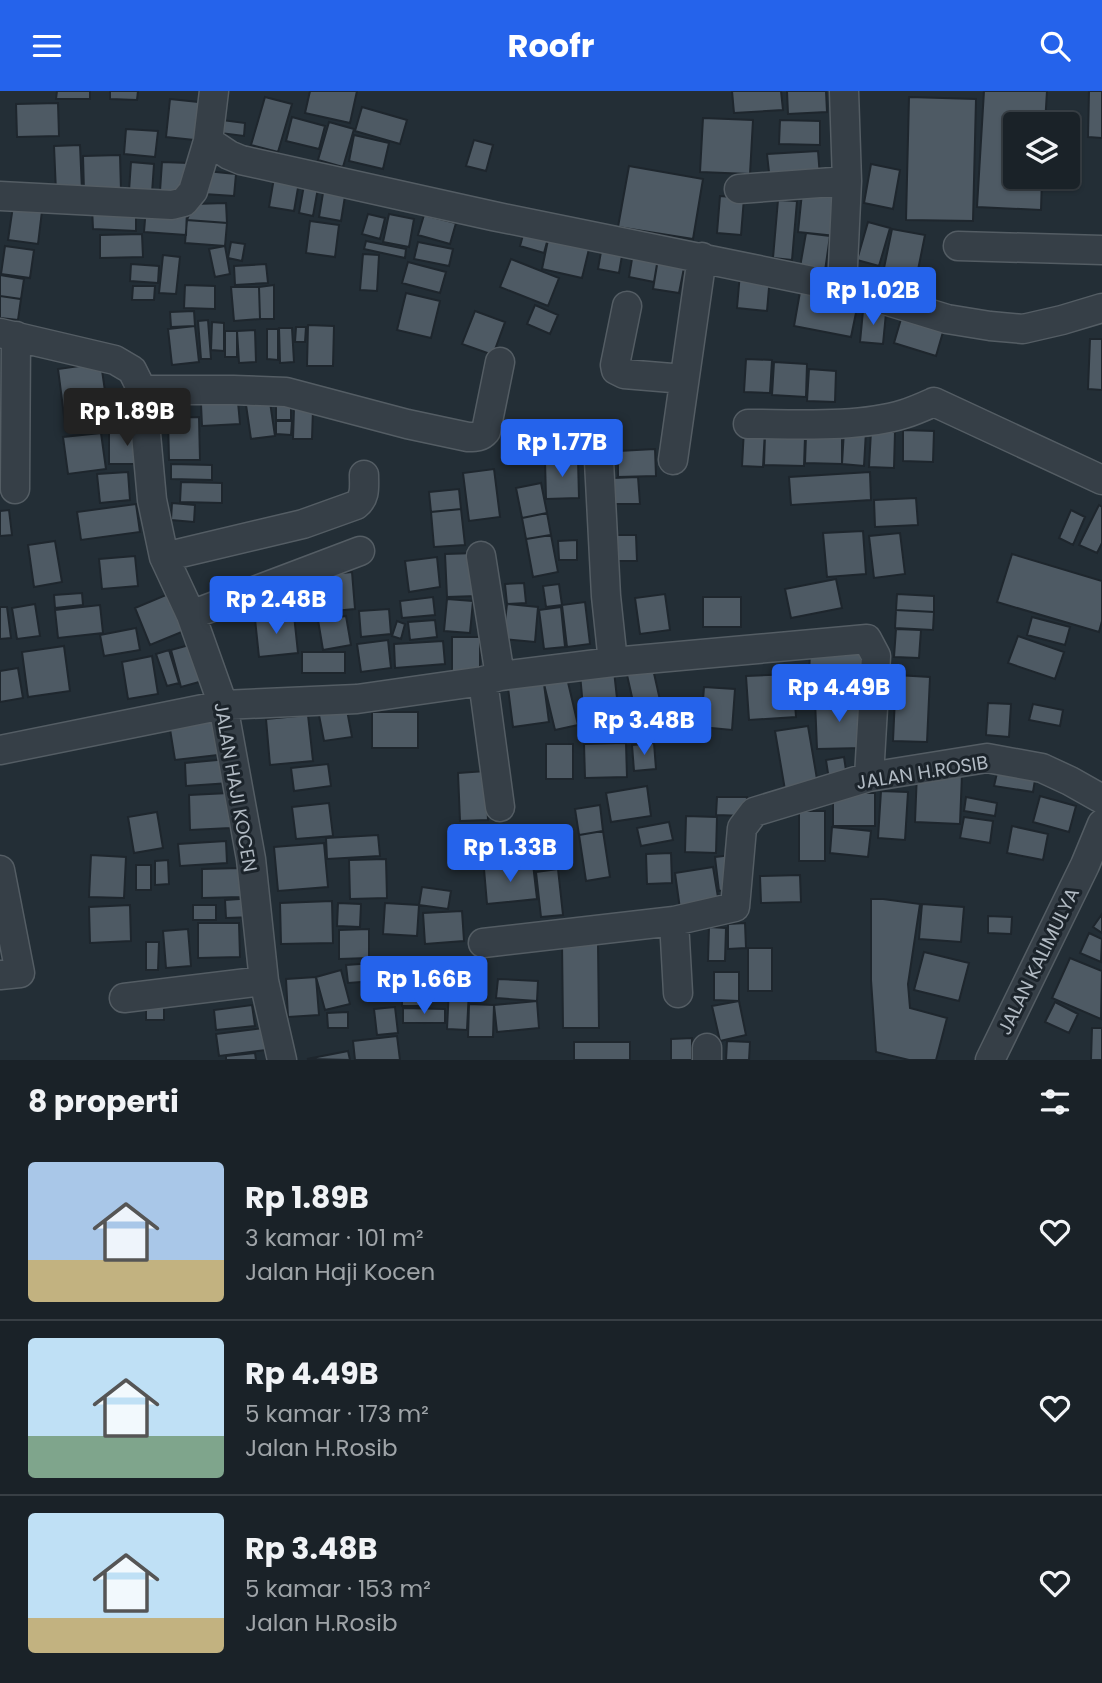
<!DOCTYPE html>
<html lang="id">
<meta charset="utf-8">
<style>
:root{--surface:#1a2228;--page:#232a30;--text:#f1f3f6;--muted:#9fa4a8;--line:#383f45;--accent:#2563eb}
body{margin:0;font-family:Poppins,sans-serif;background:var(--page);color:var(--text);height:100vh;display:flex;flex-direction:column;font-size:26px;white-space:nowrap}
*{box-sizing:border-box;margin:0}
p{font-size:23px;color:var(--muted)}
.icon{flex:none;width:38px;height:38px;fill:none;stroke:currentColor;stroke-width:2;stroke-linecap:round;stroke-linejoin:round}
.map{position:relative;height:969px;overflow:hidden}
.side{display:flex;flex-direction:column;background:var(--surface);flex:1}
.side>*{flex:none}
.buttons{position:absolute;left:1003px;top:21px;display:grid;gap:14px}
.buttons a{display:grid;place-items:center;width:77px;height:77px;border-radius:7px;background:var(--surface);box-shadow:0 2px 5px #0004,0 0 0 2px var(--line);font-size:35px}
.price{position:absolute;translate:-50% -60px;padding:0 16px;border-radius:7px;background:var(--accent);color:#fff;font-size:23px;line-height:46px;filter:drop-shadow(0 2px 4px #0008)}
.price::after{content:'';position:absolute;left:50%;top:42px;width:21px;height:16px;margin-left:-10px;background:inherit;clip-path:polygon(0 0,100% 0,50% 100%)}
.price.active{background:#222;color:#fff}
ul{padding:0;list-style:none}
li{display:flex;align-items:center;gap:21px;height:175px;padding:0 28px}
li+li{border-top:2px solid var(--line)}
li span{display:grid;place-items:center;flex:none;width:196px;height:140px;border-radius:7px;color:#555}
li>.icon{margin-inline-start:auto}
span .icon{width:84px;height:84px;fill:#fffc;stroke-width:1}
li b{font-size:30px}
h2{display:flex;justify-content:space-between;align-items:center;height:84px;padding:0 28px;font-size:30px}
header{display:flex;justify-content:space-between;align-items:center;height:91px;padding:0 28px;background:var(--accent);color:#fff;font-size:32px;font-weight:700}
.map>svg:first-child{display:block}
</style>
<header><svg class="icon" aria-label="menu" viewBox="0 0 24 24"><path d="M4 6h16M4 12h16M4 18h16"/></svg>Roofr<svg class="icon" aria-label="search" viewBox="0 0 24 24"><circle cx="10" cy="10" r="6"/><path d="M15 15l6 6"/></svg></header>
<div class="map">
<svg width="1102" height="969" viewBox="0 0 1102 969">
<rect width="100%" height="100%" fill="#232e36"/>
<!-- building -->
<path fill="#4e5a64" stroke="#1e262d" stroke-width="2" d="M57,0H90V8H56Z
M110,0H138L137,9L110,8Z
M310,0H357L350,32L305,22Z
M732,0H781L783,19L734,22Z
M787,0H826L827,21L788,23Z
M984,0H1047L1045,33H1015V86H1042L1041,119L977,116Z
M1089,0H1102V47L1088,46Z
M265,6L292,13L278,61L251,54Z
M909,6L976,8L973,130L906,129Z
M170,8L208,12L204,50L166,46Z
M58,12L59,45L17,46L16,13Z
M362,16L407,29L400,53L355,40Z
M292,26L325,35L319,58L286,50Z
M703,27L753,29L750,83L700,81Z
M222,29L245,32L244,45L220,42Z
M780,29L820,30V54L779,53Z
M329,31L354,38L343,76L318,69Z
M126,38L158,40L155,66L124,63Z
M354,44L389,52L383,78L349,70Z
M474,49L493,54L486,80L466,75Z
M80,54L82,100L56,101L54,55Z
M818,60L820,86L770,90L767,63Z
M120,64L121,100L84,101L83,65Z
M131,71L154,73L152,102L129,100Z
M162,71L189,72L187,102L160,100Z
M871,73L900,79L893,118L864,112Z
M629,75L703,88L693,148L618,136Z
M206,80L236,83L234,105L204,103Z
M274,87L299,91L294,120L269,116Z
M304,94L318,97L313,125L299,122Z
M324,96L346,99L341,130L319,126Z
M802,102L840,106L836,145L798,141Z
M720,105L744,107L741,144L717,142Z
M778,109L797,110L792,169L773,167Z
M226,112L227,132L187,129L193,113Z
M13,115L42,120L38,153L8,149Z
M92,116H136V140L93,138Z
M146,116L187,119L186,144L144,141Z
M368,123L385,127L380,148L362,143Z
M389,123L414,128L409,156L383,151Z
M424,124L456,132L450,153L418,144Z
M187,129L227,132L225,155L185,152Z
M310,130L339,134L335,166L306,162Z
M868,131L890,137L879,175L857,169Z
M526,133L550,140L544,162L520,155Z
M892,138L925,144L917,184L884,177Z
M806,142L830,145L825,180L800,176Z
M142,143L143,166L100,167V144Z
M548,149L589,158L582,187L542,178Z
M366,150L406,158L405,167L364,158Z
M231,151L245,153L242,170L228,167Z
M418,151L453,158L449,175L414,168Z
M5,155L34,159L30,187L1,183Z
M225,155L230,183L215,186L209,158Z
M602,155L623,159L619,182L598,178Z
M634,156L659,161L654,191L629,186Z
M659,162L686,167L679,202L653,198Z
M363,163L379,164L377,200L360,199Z
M163,164L180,166L176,203L159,202Z
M511,168L559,187L548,215L500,196Z
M408,171L446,181L440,202L402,192Z
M131,173L159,175L158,192L130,190Z
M266,173L268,192L235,194L234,175Z
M740,182L770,185L767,220L737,217Z
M0,184L24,188L21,208L0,205Z
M185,194L215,195V218L184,217Z
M274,194V228H260L259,196Z
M133,195H155L154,209H132Z
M231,196H259L260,228L234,230Z
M800,201L858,212L851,246L794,235Z
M406,202L440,210L431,247L397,239Z
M0,205L21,208L18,229L0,227Z
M535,214L558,224L550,243L527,233Z
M194,220L195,235L171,236L170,221Z
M475,220L505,231L493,264L462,253Z
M863,220L886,222L883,253L860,251Z
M901,228L943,241L936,265L894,252Z
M208,229L211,268H201L198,230Z
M212,231L224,232V260L211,259Z
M308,234L334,235L333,275H307Z
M195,235L199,271L172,274L168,238Z
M296,236H306L305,251H295Z
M279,237H292L294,271L280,272Z
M267,238H278V269L267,268Z
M255,239L256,271L239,272L237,240Z
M225,240H237V266H225Z
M1090,248H1102V299L1088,298Z
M746,268L772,269L770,302L744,301Z
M774,271L807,273L806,306L772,304Z
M101,272L110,335L66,340L58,278Z
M809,278L836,280L835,311L807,310Z
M135,304L136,335L111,336L110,305Z
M238,311L240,333L202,335L201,313Z
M270,311L275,345L251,348L246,314Z
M276,311L291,312V329H276Z
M294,317L313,318L312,348H293Z
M199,326L200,369H169L168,327Z
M276,330H292L291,344L276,343Z
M568,336L608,337L607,366L568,365Z
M744,338L765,339L763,376L742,375Z
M844,339L866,340L864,375L842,373Z
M903,339L934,340L933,371L903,370Z
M871,340L895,341L894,377L869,376Z
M109,341H145V373H109Z
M101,342L106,378L68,383L63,346Z
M765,344L805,346L804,375L764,374Z
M806,344L842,345V373L805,372Z
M655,358L656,385L618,386V360Z
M578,368L579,407L546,408L545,369Z
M171,373L212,374V389L171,388Z
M494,378L500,426L469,430L463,382Z
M128,381L130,409L100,412L97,383Z
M870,381L871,409L791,414L789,386Z
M638,386L640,413H613V387Z
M181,391L222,392V412L180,411Z
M541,392L547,422L522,427L516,397Z
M459,398L461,418L431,421L429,401Z
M916,407L918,434L875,436L874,409Z
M172,412L195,414L194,431L171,429Z
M136,413L140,441L81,449L77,421Z
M1099,414L1102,416V452L1097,462L1079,454Z
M461,418L465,454L434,456L431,421Z
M9,419L12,444L0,445V420Z
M1071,419L1085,426L1073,454L1059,447Z
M547,422L551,444L526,448L522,427Z
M863,440L866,483L827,486L823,442Z
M900,442L905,483L874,487L869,445Z
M551,444L558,481L533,486L526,448Z
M612,444H636L637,470H612Z
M577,449V469H559L558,450Z
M55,450L62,491L34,496L28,454Z
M476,462L477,505L447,506L445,463Z
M1012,463L1102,490V530L1099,541L997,511Z
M135,465L138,495L102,498L99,468Z
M437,466L440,496L409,501L405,470Z
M352,481L355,518L323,521L320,484Z
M836,488L842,517L791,527L785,498Z
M524,492L526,512L507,513L505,493Z
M559,493L562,514L546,516L543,495Z
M173,501L189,538L150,554L135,517Z
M82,502L83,514L55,517L54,504Z
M665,503L670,539L640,543L635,507Z
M897,503L934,505V521L896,519Z
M252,506H286V519H252Z
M433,506L435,524L402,527L400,510Z
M703,506H741V536H703Z
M447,508L473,510L470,542L444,540Z
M585,511L590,553L567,556L562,514Z
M35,513L40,545L17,548L12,517Z
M507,513L538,516L535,551L503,548Z
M100,514L103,542L58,547L55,519Z
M0,516H7L11,547L0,548Z
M561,516L565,556L544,558L539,519Z
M389,518L391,543L361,546L359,520Z
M896,519L934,521L933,539L895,537Z
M294,524L298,562L259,566L255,528Z
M346,525L351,554L323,559L318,529Z
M1032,526L1070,536L1065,554L1027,544Z
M435,529L437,546L410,549L408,531Z
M397,530L405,533L401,548L392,545Z
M136,537L140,559L104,565L100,544Z
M896,538L921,539L919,567L894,566Z
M1018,545L1064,561L1055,588L1008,572Z
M452,546H480V582H452Z
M388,549L391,577L361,581L357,553Z
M443,550L445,573L395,577L394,553Z
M200,551L210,588L181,596L171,559Z
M64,555L70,600L28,606L22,561Z
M810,557L862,559L861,598L834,597V589H809Z
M169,559L179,592L167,595L156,563Z
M302,561H345V582H302Z
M152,565L158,603L128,608L122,571Z
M651,569L662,618L636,624L625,575Z
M18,577L23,607L0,611V580Z
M614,580L620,635L585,638L580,583Z
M793,583L796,626L749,629L746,585Z
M896,584L930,586L927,651L893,650Z
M567,587L578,634L555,639L544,593Z
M544,593L549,631L513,636L508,597Z
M704,596L735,598L732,639L701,636Z
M861,608L863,657L817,658L815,609Z
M988,612L1011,613L1009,646L986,644Z
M1033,613L1063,619L1060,635L1029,629Z
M347,619L352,646L324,650L319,624Z
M372,621H418V657H372Z
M665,621L668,646L637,650L634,625Z
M308,624L313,670L270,674L266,628Z
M212,626L218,664L175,669L169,632Z
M808,635L818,694L785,699L775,640Z
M626,652L627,686L585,687L584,653Z
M654,652L656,678L634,680L632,654Z
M546,653H573V688H546Z
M844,666L847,686L829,689L826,669Z
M228,668L230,692L186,695L185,672Z
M328,673L331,695L294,700L291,677Z
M486,680L488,729L460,730L458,682Z
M917,681L962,683L960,733L915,731Z
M997,682L1035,689L1033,701L994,695Z
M647,695L651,725L611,731L606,702Z
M881,700L908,701L905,749L878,747Z
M229,702L231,737L190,739L189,704Z
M833,702H875V735H833Z
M1040,705L1076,715L1069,741L1033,731Z
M717,706H747L746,725L716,724Z
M966,706L997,712L995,725L964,720Z
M329,712L333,745L296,748L292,716Z
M600,714L603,740L579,744L575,718Z
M799,720H825V770H799Z
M157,721L163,757L134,762L128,726Z
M686,725L717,726L716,762L685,761Z
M964,726L993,730L990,752L960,747Z
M669,731L673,749L641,755L637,737Z
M1012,735L1048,743L1043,769L1007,762Z
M832,736L871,740L868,766L830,762Z
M496,737L499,771L472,774L468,739Z
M603,740L610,786L586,790L579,744Z
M378,744L380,765L327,768L326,747Z
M226,750L227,772L180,775L178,753Z
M324,752L328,796L278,800L274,756Z
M671,762L672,792L647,793L646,763Z
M91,764L126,766L124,807L89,806Z
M732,764L736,798L719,800L715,766Z
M386,768L387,807L350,808L349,769Z
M168,769L169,793L155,794V770Z
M533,773L537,808L487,813L484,778Z
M136,774H151V799H136Z
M713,776L719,812L680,818L675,782Z
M240,777L241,806L202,807V778Z
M558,778L563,824L541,826L536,781Z
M800,784L801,811L761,812L760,785Z
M422,796L451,800L448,818L419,814Z
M254,807L255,826L226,827L225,809Z
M871,808H883L920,813L908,893L910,917L947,927L936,969H909L876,961L871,889Z
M332,810L333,852L281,853L280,812Z
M338,812L361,813L360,836L337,835Z
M385,812L419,814L417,845L383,843Z
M922,813L964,816L961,851L919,848Z
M130,814L131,850L90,852L89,816Z
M193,814H216V829H193Z
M462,820L464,850L425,853L423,822Z
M1102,823V842L1093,836Z
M988,825L1012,826L1011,843L988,842Z
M198,832H239L240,866L198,867Z
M745,832L746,857L728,858V833Z
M709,836L726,837L725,870H708Z
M188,838L191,875L166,877L163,840Z
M369,838V867L339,868V839Z
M1089,842L1102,848L1101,871L1080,862Z
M146,851H159L158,879H146Z
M562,851H598L599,937H563Z
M748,857H772V900H748Z
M924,861L969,872L959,910L914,899Z
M1070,867L1102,880L1101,928L1052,907Z
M374,872L375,890L348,892L346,874Z
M341,879L350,913L325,919L316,886Z
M714,881H739V910L714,909Z
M316,886L319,924L288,926L286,888Z
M498,888L538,890L537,910L496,907Z
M426,894L427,915H402V895Z
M449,897L469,899L467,939L447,938Z
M146,910H164V929H146Z
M537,910L539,937L497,941L494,914Z
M739,910L746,944L720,950L712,915Z
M1055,911L1078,923L1069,942L1045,931Z
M469,913L494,914L493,946H468Z
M252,914L255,935L216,939L214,919Z
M395,916L398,942L377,944L374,918Z
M403,917L445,918V932H403Z
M348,921V937H328L327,922Z
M263,937L266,959L219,965L216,943Z
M1092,937H1102V969H1091Z
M397,945L400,969H355L353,950Z
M692,947V969H671V948Z
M727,950L750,951L749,969H726Z
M574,951H630V969H574Z
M348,960L350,969L307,968Z
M255,962L256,969H226V965Z"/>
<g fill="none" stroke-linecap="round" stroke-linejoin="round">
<!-- minor casing -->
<g stroke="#545d64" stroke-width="31">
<path id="minor" d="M214,0L208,50L229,64L241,69L493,125L842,196L947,228L990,235L1023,238L1062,229L1102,217
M739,98L847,90
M0,105L172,114L184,111L193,100L208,50
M958,155L1102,159
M842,196L847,90L844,0
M627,215L615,274L616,279L624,283L684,288
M0,242L115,269L132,279L142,299L152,409L164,466L191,524L223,614L251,768L264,890L282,969
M142,299H233L286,301L407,333L468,346C476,346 481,346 486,340L500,271
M748,333C795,333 859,337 904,323C914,320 925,315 934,311L1102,389
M673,369L702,166
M599,370L606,505L613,571
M15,398L16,245
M481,465L500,585
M164,466L303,433L356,414C366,406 364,396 364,384
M191,524L360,460
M483,590L500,716
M0,659L223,614L357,608L483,590L500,585L613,571L867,548L876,565L869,686
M0,779L20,882L0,884
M674,830L678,902
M483,852L674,830L735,816L742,737L754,721L869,686L987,667L1042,677L1070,690L1102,708
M124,907L264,890
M707,969V957
M990,969L1085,774L1102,733"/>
</g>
<!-- minor -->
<use href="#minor" stroke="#363f47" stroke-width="28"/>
</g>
<g text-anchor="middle" stroke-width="6" stroke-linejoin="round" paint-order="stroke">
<!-- street labels -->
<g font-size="19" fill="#b1bac3" stroke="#1c242b">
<text transform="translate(922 681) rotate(-9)" y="7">JALAN H.ROSIB</text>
<text transform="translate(236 696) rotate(80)" y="7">JALAN HAJI KOCEN</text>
<text transform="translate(1038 870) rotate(-64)" y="7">JALAN KALIMULYA</text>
</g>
</g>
</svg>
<div class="buttons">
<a><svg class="icon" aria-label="layers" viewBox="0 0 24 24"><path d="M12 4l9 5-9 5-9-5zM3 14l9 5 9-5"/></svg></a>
</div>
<b class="price" style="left:873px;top:236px">Rp 1.02B</b>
<b class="price active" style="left:127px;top:357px">Rp 1.89B</b>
<b class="price" style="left:562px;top:388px">Rp 1.77B</b>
<b class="price" style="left:276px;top:545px">Rp 2.48B</b>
<b class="price" style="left:839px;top:633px">Rp 4.49B</b>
<b class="price" style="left:644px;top:666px">Rp 3.48B</b>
<b class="price" style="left:510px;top:793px">Rp 1.33B</b>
<b class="price" style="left:424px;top:925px">Rp 1.66B</b>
</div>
<section class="side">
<h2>8 properti<svg class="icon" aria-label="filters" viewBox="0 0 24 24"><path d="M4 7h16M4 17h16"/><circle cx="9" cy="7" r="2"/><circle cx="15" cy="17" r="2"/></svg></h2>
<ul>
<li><span style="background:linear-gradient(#a9c7e8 70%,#c2b280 0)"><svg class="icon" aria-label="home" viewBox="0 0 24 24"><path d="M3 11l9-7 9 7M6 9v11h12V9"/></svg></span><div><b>Rp 1.89B</b><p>3 kamar · 101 m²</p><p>Jalan Haji Kocen</p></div><svg class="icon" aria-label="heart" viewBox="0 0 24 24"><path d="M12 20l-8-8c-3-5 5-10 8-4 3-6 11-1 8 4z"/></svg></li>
<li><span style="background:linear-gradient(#bfe0f5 70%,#7fa58c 0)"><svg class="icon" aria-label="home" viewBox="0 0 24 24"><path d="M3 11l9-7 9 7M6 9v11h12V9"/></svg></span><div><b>Rp 4.49B</b><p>5 kamar · 173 m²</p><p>Jalan H.Rosib</p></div><svg class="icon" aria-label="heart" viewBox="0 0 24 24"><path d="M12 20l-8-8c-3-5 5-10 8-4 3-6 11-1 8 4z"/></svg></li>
<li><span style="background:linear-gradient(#bfe0f5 75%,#c2b280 0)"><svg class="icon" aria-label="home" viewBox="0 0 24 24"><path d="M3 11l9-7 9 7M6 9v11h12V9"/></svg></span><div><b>Rp 3.48B</b><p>5 kamar · 153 m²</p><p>Jalan H.Rosib</p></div><svg class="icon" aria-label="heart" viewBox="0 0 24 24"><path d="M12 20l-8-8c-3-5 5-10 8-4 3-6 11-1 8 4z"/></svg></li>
</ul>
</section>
